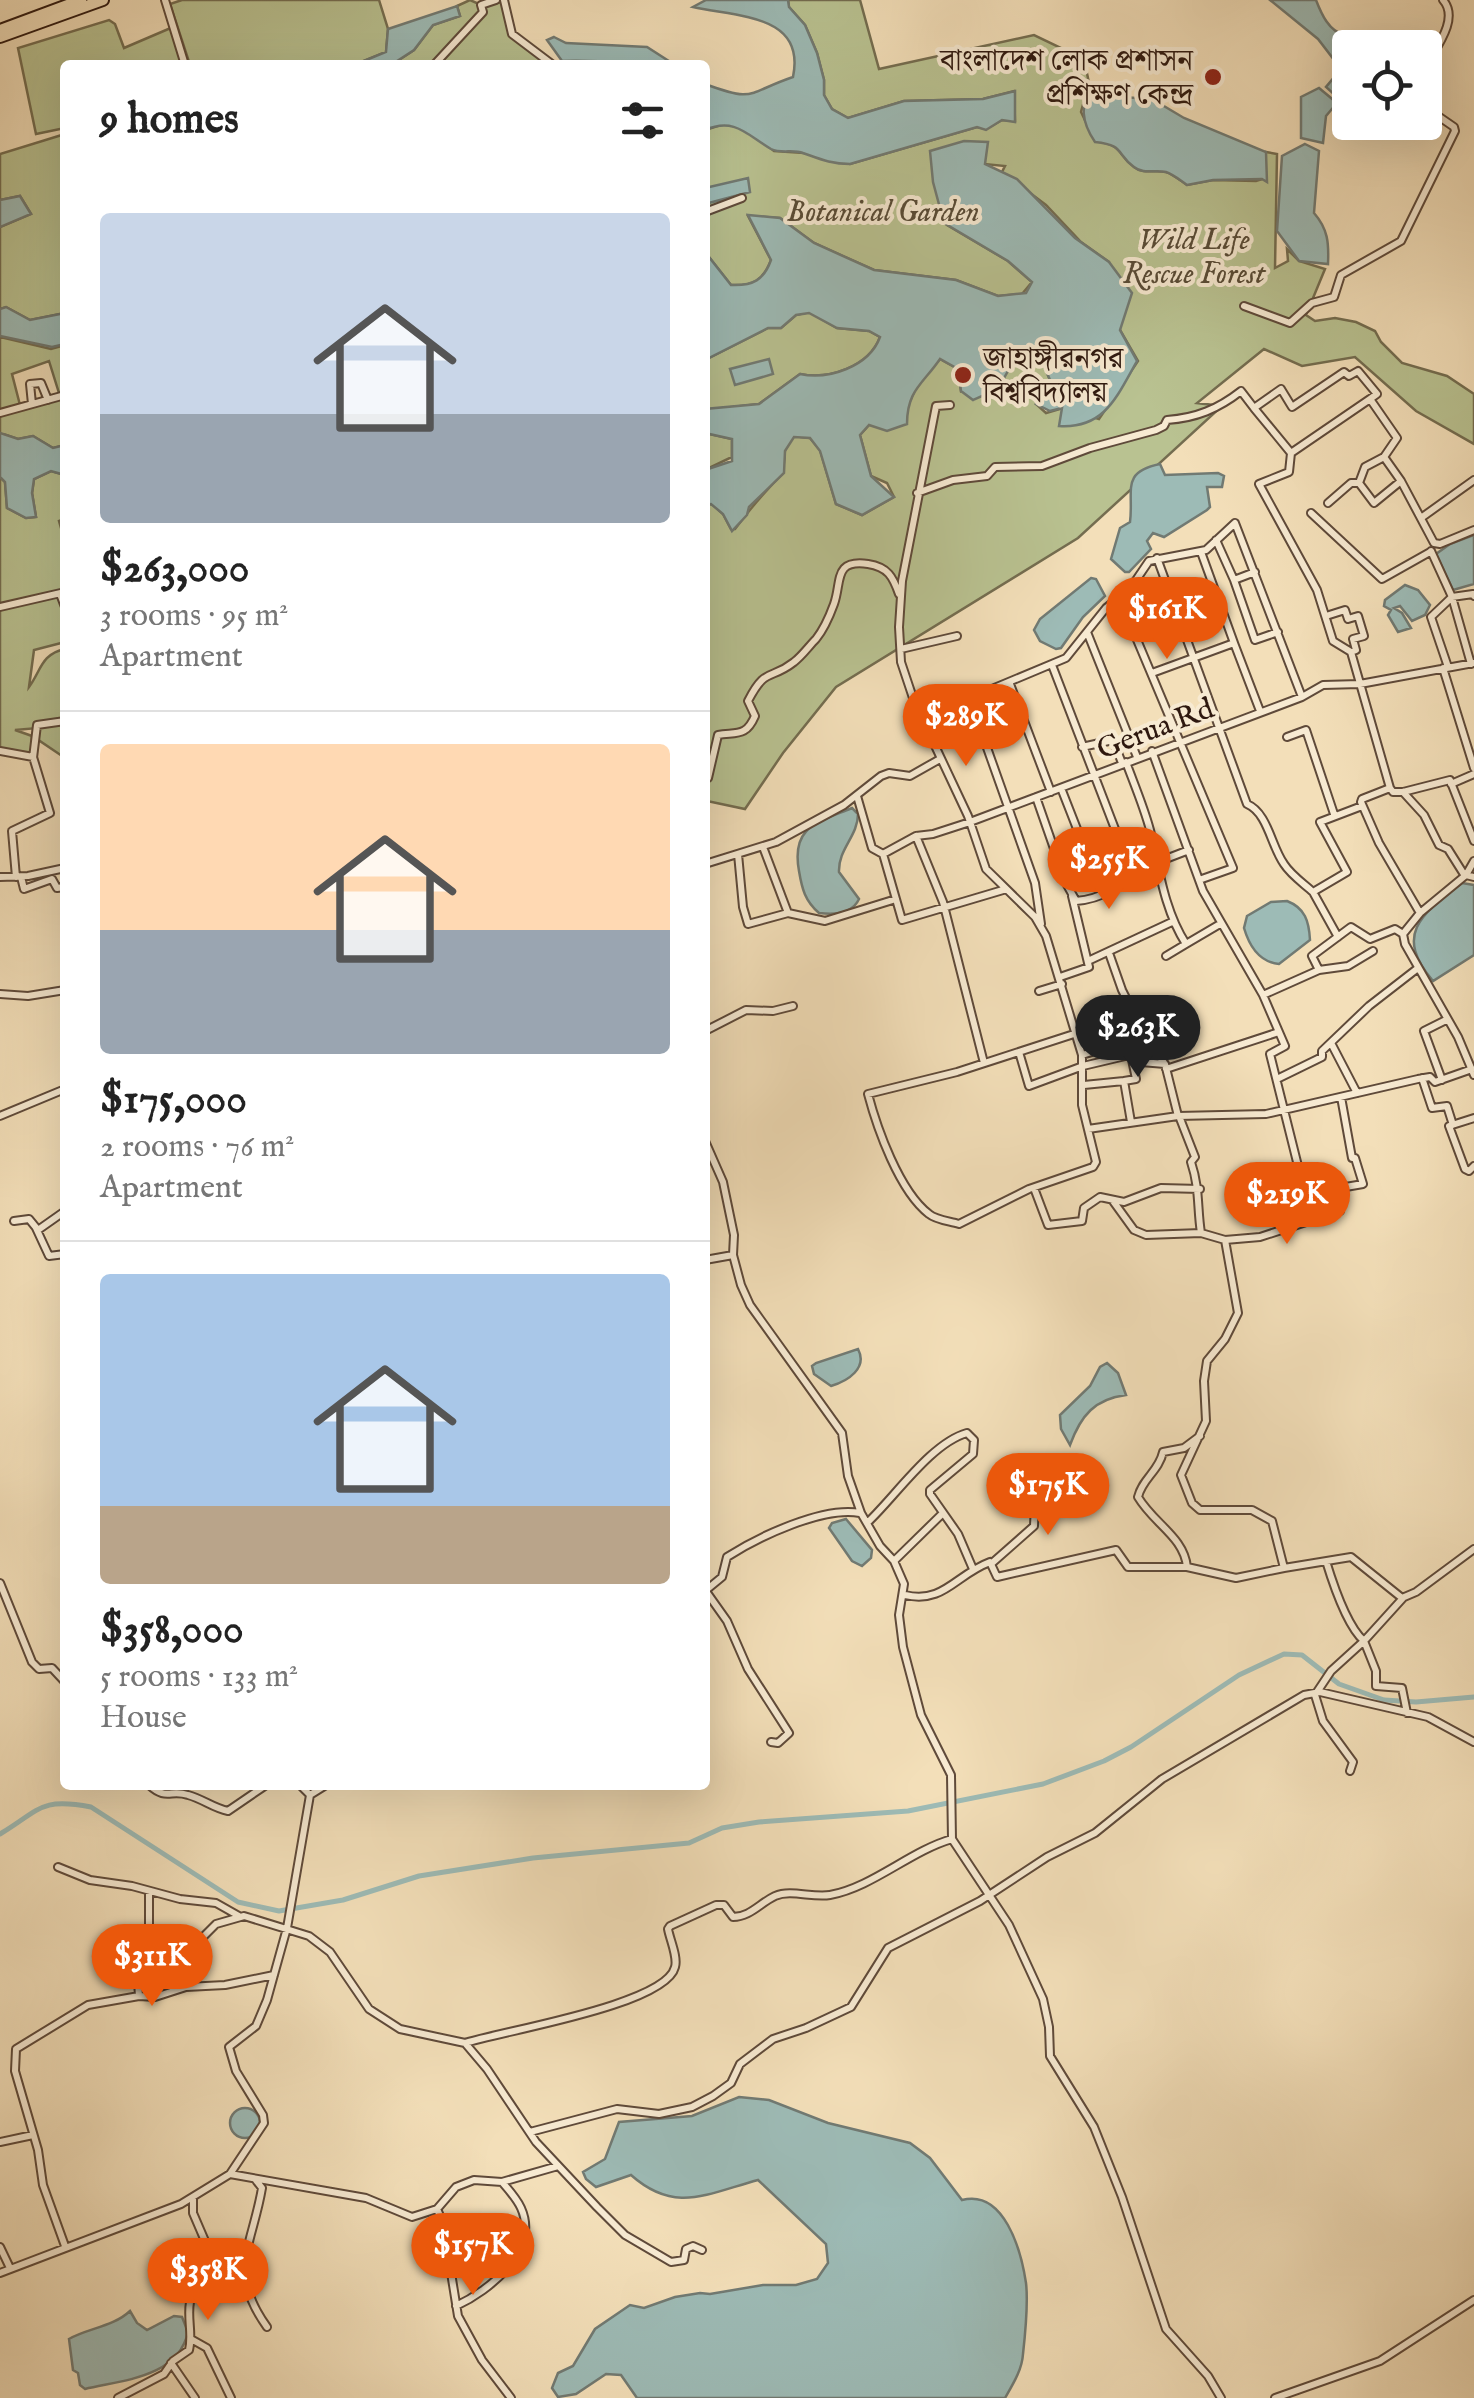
<!DOCTYPE html>
<meta charset="utf-8">
<style>
:root{--surface:#fff;--page:#f2f2f2;--text:#222;--muted:#767676;--line:#e0e0e0;--accent:#ea580c}
body{margin:0;font-family:"IM FELL English","Noto Serif Bengali",serif;background:var(--page);color:var(--text);height:100vh;display:flex;flex-direction:column;font-size:38px;white-space:nowrap}
*{box-sizing:border-box;margin:0}
p{font-size:32px;color:var(--muted)}
.icon{flex:none;width:55px;height:55px;fill:none;stroke:currentColor;stroke-width:2;stroke-linecap:round;stroke-linejoin:round}
.map{position:relative;flex:1;overflow:hidden}
.side{position:absolute;left:60px;top:60px;width:650px;height:1730px;display:flex;flex-direction:column;background:var(--surface);border-radius:10px;box-shadow:0 10px 40px #0002}
.side>*{flex:none}
.buttons{position:absolute;left:1332px;top:30px;display:grid;gap:20px}
.buttons a{display:grid;place-items:center;width:110px;height:110px;border-radius:10px;background:var(--surface);box-shadow:0 10px 40px #0002;font-size:50px}
.price{position:absolute;translate:-50% -85px;padding:0 22px;border-radius:35px;background:var(--accent);color:#fff;font-size:32px;line-height:65px;filter:drop-shadow(0 2px 5px #0008)}
.price::after{content:'';position:absolute;left:50%;top:60px;width:30px;height:22px;margin-left:-15px;background:inherit;clip-path:polygon(0 0,100% 0,50% 100%)}
.price.selected{background:#222;color:#fff}
ul{padding:0;list-style:none}
li{display:grid;align-content:center;gap:20px;height:530px;padding:0 40px}
li+li{border-top:2px solid var(--line)}
li span{display:grid;place-items:center;height:310px;border-radius:10px;color:#555}
li>.icon{margin-inline-start:auto}
span .icon{width:180px;height:180px;fill:#fffc;stroke-width:1}
li b{font-size:42px}
h2{display:flex;justify-content:space-between;align-items:center;height:120px;padding:0 40px;font-size:42px}
.map>svg:first-child{display:block}
</style>
<div class="map">
<svg width="1474" height="2398" viewBox="0 0 1474 2398">
<rect width="100%" height="100%" fill="#f3dfb9"/>
<filter id="stains"><feTurbulence type="fractalNoise" baseFrequency=".002" numOctaves="4"/><feColorMatrix values="0 0 0 0 .2 0 0 0 0 .09 0 0 0 0 .02 0 0 0 .5 -.17"/></filter>
<radialGradient id="worn" r=".72"><stop offset=".6" stop-color="#630" stop-opacity="0"/><stop offset="1" stop-color="#630" stop-opacity=".3"/></radialGradient>
<!-- green -->
<path fill="#b9c291" stroke="#746d50" stroke-width="2.5" d="M182,0H379L388,29L386,52L354,65H190L170,4Z
M470,0L481,5L504,0L512,34L553,65H391L414,50L433,25L460,16L457,6Z
M788,0H860L879,69L1034,35L1084,59L1089,83L1081,112L1095,141C1125,145 1116,154 1134,167C1144,175 1155,169 1166,172C1173,174 1181,181 1187,185L1213,180L1256,181L1262,179L1266,152L1277,154L1275,268L1288,261L1287,249L1299,261L1325,269L1306,315L1315,321L1335,318L1356,322L1375,331L1381,342L1402,363L1447,376L1474,394V444L1416,411L1355,357L1302,366L1264,349L1197,403L1222,406L1078,538L836,687L783,753L745,809L707,801L705,505L712,504L723,514L731,529H735C750,509 765,491 783,473L785,450L793,436L810,438L820,450L836,504L862,515L894,497L887,483L871,476L860,435L869,425L907,408L917,385L940,359L958,369L961,391L1027,356L1043,363L1050,380L1036,404L1046,413L1063,408L1099,419L1138,361L1120,330L1109,262L1081,242L1046,205L1002,172L1005,166L984,164L987,142L947,225L1008,261L1032,282L1022,294L998,296L956,280L874,270L814,243L780,218L748,216L771,260C763,281 753,286 731,285L705,252V130L724,124L747,129L774,151L804,153L850,164L977,127L986,129L1002,120L1015,121L1014,91L983,99L904,101L848,118L832,109L824,95V80L817,53L805,25L789,7Z
M109,20L115,24L124,48L173,27L185,65H65V128L36,134L18,48Z
M65,134V313L30,320L6,307L0,309V227L31,214L20,196L0,200V154Z
M809,312L837,328L869,331L880,337C869,367 829,380 800,374L759,404L705,410V360L768,328H781L796,315Z
M0,337L51,349L65,345V390L59,393L49,361L12,374L20,405L0,410Z
M65,397V445L53,448L33,436L18,439L0,433V413Z
M705,433L732,439V457L705,470Z
M51,471L65,475V522L64,519L59,521L65,542V588L58,591L65,617V642L34,650L29,687C41,671 41,654 65,649V758L37,739V728L15,730L32,736V753L0,750V477L5,482L7,508L26,518L36,517L32,493L34,479Z"/>
<!-- water -->
<path fill="#9dbbb6" stroke="#717a73" stroke-width="2.5" d="M706,0H788L789,7L805,25L817,53L824,80V95L832,109L848,118L904,101L983,99L1015,91V122L1002,120L986,130L977,127L850,164C831,164 820,159 803,153C793,149 781,154 771,149C747,135 735,117 705,130V84C756,103 746,93 793,77C806,14 737,17 693,7Z
M1270,0H1316C1321,13 1329,32 1345,35C1352,35 1357,32 1363,33L1371,47L1350,48V80L1337,97L1326,87L1341,69L1318,39Z
M457,6L460,16L433,25L414,50L391,65H354L386,52L388,29Z
M554,37L566,43L647,47L675,65C637,65 600,59 562,61L547,40Z
M1089,83L1121,97L1152,99L1184,118L1266,152L1267,182L1262,179L1213,180L1187,185C1181,181 1173,174 1166,172C1155,169 1144,175 1134,167C1116,154 1125,145 1095,142C1080,120 1082,107 1089,83Z
M1319,88L1337,103L1326,116L1323,143L1301,138V97Z
M964,141L988,142L985,164L1017,179L1075,238L1109,262L1132,293L1120,330L1137,361C1117,396 1105,429 1059,426L1062,408L1050,411L1036,404L1050,380L1040,357C1005,353 1013,373 996,388C990,393 980,397 973,400L961,391L958,369L940,359C923,384 907,390 907,424L887,431L869,425L860,435L871,476L894,497L862,515L836,504L820,451L810,438L794,437L785,451L784,473L749,507L747,515L732,531L723,514L711,504L705,505V470L732,461V439L705,433V409L759,404L800,374C828,380 869,367 880,337L869,331L837,328L809,313L796,315L781,328H768L705,360V252L731,285C753,286 764,280 771,260L748,215L780,218L814,243L874,270L956,280L998,296L1026,293L1032,282L1008,261L944,223L933,182L930,151Z
M1305,144L1319,151L1314,213C1328,229 1329,243 1328,264L1299,261L1277,231L1282,156Z
M748,178L750,192L705,204V188Z
M20,196L31,214L0,227V200Z
M6,307L30,320L65,313V344L52,347L0,336V309Z
M769,359L773,374L735,385L730,369Z
M0,433L18,439L33,436L53,448L65,445V475L51,471L34,479L32,493L36,517L26,518L7,508L5,482L0,477Z
M1160,464L1165,475L1218,473L1224,476L1222,487H1207L1210,507L1207,510L1164,537L1153,533L1147,541L1151,549L1129,572H1125L1111,559L1120,528L1130,522C1134,491 1120,472 1160,464Z
M1474,535V584L1453,590L1436,554L1450,544Z
M1091,578L1096,579L1105,596L1083,617L1061,648L1056,649L1040,641L1034,630L1040,619Z
M1405,585L1418,590L1430,605L1425,615L1412,621L1400,606L1394,608L1402,613L1411,628L1398,632L1388,615L1391,610L1384,606L1385,600Z
M852,808L858,814C858,836 838,849 839,872L859,899C852,914 834,915 819,913C805,901 802,889 799,871C791,827 816,823 852,808Z
M1462,883L1474,885V955L1433,981C1393,934 1422,914 1462,883Z
M1287,901C1305,908 1309,921 1310,940L1279,964C1259,962 1249,945 1244,928L1247,916L1271,902Z
M858,1349C868,1368 848,1381 831,1386L814,1374L812,1366L816,1363Z
M1107,1363L1118,1373L1126,1395C1095,1399 1081,1415 1070,1445L1061,1429L1060,1415L1090,1386L1100,1367Z
M846,1519L872,1550L871,1558L862,1566L852,1561L829,1528L832,1523Z
M739,2097L769,2100L828,2123L910,2143L930,2158L962,2200C1004,2189 1021,2250 1026,2283C1028,2300 1025,2336 1023,2354C1022,2370 1013,2384 1005,2398H637L621,2375L606,2374L576,2394L558,2397L552,2388L558,2373L573,2366L595,2329L630,2305L644,2308L675,2297L700,2293L710,2294L763,2285H796L817,2279L828,2263L826,2244L758,2180C706,2194 675,2214 631,2175L596,2187L586,2179L583,2172L605,2159L619,2122L692,2116Z
M230 2123a15 15 0 1 1 30 0a15 15 0 1 1-30 0Z
M130,2311L137,2323L147,2330L174,2316L182,2317L188,2332C178,2378 122,2380 85,2389L80,2385L78,2373L73,2370L69,2339C88,2328 113,2327 130,2311Z"/>
<g fill="none" stroke-linecap="round" stroke-linejoin="round">
<!-- canal -->
<path stroke="#9dbbb6" stroke-width="5" d="M0,1834C40,1810 40,1797 91,1807L238,1902L279,1911L343,1900L419,1876L533,1858L689,1843L722,1828L759,1822L908,1811L1043,1784L1104,1761L1131,1747L1239,1675L1284,1654L1302,1655L1339,1684L1384,1700L1416,1702L1474,1697"/>
<!-- minor casing -->
<g stroke="#5f4a3a" stroke-width="10">
<path id="minor" d="M165,0L185,65
M504,0L512,34L553,65
M434,65L483,12L481,5L496,0
M1425,68C1435,49 1460,19 1443,0
M705,212L742,198
M1244,306L1290,323L1312,303L1334,297L1341,275L1401,241L1455,131L1454,127L1425,107
M32,404L30,384L41,383L48,400
M950,405L936,406L902,581L899,627L901,662L914,701L968,816L986,869L1035,917L1046,936L1082,1055V1105L1096,1162L1093,1167L1029,1189L959,1224C949,1221 936,1220 929,1214C899,1191 877,1128 868,1094L957,1072L1077,1033
M1254,408L1291,453
M0,413L65,395
M1359,483L1365,467L1384,457
M917,493L953,480L987,476L995,467L1042,466L1090,448L1156,430L1164,426L1167,420C1196,418 1218,409 1241,391L1254,408L1281,389L1292,407L1344,372L1349,376L1358,371L1377,394L1370,399
M1328,503L1351,483H1359L1374,503L1401,481
M1311,513L1382,579L1430,552
M1421,518L1474,480
M1474,530L1440,544L1434,543L1401,481L1384,457L1397,438L1370,399L1291,453L1289,472L1259,484L1317,590L1333,641L1351,652L1390,788L1362,799L1361,802L1379,843L1420,913L1403,934L1405,944L1458,1037L1474,1075
M1216,540L1234,580L1255,572
M1431,551L1452,597L1473,594L1474,596
M1157,558L1247,804C1268,813 1271,846 1284,864C1291,875 1303,883 1313,892L1347,872L1320,822L1362,806
M1234,580L1255,640L1278,632
M60,594L65,607
M1119,597L1233,868L1199,880
M0,607L65,592
M1326,616L1345,610L1348,619L1358,616L1364,636L1353,639L1356,650L1351,652
M1087,632L1137,757
M1234,643L1260,711
M901,649L957,636
M1448,667L1431,617L1452,597L1471,664
M1443,668L1474,768
M1152,673L1234,643L1201,552
M1010,684L1051,792
M969,697L1035,883L1041,924
M914,701L939,696H975L1066,658L1106,608L1130,589L1149,561L1206,550L1235,523L1302,697
M1287,737L1306,730L1334,814
M1082,747L1113,740L1122,763
M0,751L33,757L50,813L12,831L16,877
M1152,751L1203,891L1263,995
M33,758L37,725L65,721
M1126,762C1134,784 1144,807 1150,830C1159,868 1164,910 1186,944L1220,924
M708,778L718,735C737,732 746,737 755,716L748,701C766,666 770,681 794,662C802,656 809,646 816,639C824,629 830,615 834,604C842,582 833,559 868,564C888,567 893,577 899,594
M1451,784L1474,774
M1061,788L1079,834
M1390,788L1393,792H1403L1450,780L1474,841
M1403,792L1424,815L1439,845L1448,849L1465,876
M857,796L872,848L883,854L916,836
M1036,797L1066,883L1076,901C1099,899 1119,889 1130,868L1052,665
M763,847L788,913L825,921L896,899
M738,854L743,907L748,924L788,913
M883,854L902,920L1003,890
M705,864L776,842L844,805L881,776L889,773L910,776L940,759
M1129,873L1189,850
M1466,875L1474,861
M0,877L28,876L65,868
M21,877L24,889L52,879L57,888L65,887
M1313,892L1338,937
M1420,913L1466,875L1474,877
M1109,953L1122,990L1140,1026
M1166,956L1186,944
M1088,961L1174,921
M1319,970L1348,966L1373,951
M1060,977L1089,967L1072,896
M1039,991L1062,984
M0,994L28,996L65,990
M705,1031L746,1010L773,1011L793,1006
M1151,1043L1164,1063
M1331,1043L1357,1093
M1019,1052L1029,1086L1083,1066L1138,1053L1141,1062L1165,1064L1178,1116
M1082,1055L1135,1039L1143,1049L1138,1053
M984,1063L943,902L916,836L933,834L970,822L1302,697L1323,685L1360,684L1474,663
M1166,1069L1279,1032
M1422,1078L1432,1108L1447,1106L1453,1125
M1277,1079L1322,1057V1051L1369,1006L1418,968
M1442,1080L1424,1031L1446,1020
M1124,1081L1136,1079L1131,1055
M1084,1085L1124,1081L1131,1122
M1341,1097L1352,1158H1355L1363,1184L1305,1194L1270,1054L1285,1046L1263,995L1319,970L1312,956L1351,927L1370,939L1395,929L1403,934
M0,1116L65,1089
M1474,1118L1449,1126L1465,1169L1469,1171L1474,1166
M1088,1129L1178,1116L1266,1114L1418,1079L1430,1077L1435,1082L1472,1069
M705,1141L723,1182L734,1235L733,1255L741,1285L750,1305L842,1433L848,1476L861,1513L880,1546L894,1561L904,1584L899,1615L903,1647L921,1715L951,1775L952,1839L1009,1925L1043,1999L1049,2027L1050,2056L1094,2127L1122,2197L1166,2329L1208,2376L1221,2398
M1034,1188L1048,1225L1082,1221L1084,1208L1100,1197L1124,1202L1161,1188L1200,1189
M1113,1201L1134,1230L1146,1235L1201,1233
M14,1221L29,1219L38,1230L65,1211
M36,1228L49,1256L65,1254
M1225,1240L1260,1237L1340,1211
M705,1260L733,1255
M867,1523C895,1497 931,1443 967,1433L974,1440L973,1454L930,1490V1494L958,1534L973,1569
M894,1561L942,1514
M1326,1561C1333,1584 1347,1626 1364,1641L1331,1671L1315,1695L1323,1721L1353,1762L1350,1771
M991,1564L1034,1526L1035,1504L1029,1486
M1187,1567C1184,1537 1154,1524 1138,1497C1142,1479 1159,1471 1163,1452L1184,1448L1200,1436
M1284,1568L1351,1557L1402,1598L1416,1592L1474,1549
M0,1583L32,1662L39,1669L52,1668L65,1682
M705,1590L727,1621L748,1669L789,1733L778,1743L771,1742
M705,1591L722,1577L727,1557C758,1537 823,1506 860,1513
M905,1595C944,1604 955,1575 990,1562L997,1577L1116,1550L1128,1567H1187L1236,1578L1284,1568L1272,1521L1252,1510H1200L1192,1503L1181,1475L1206,1421L1204,1381L1207,1361L1225,1339L1238,1313L1225,1240L1201,1233C1197,1208 1200,1189 1191,1162L1195,1157L1179,1116
M1403,1598L1364,1641L1376,1671V1686L1402,1688L1407,1713
M149,1785C167,1801 170,1789 188,1795C203,1799 213,1808 228,1811L266,1785
M300,1785L310,1795
M58,1867L90,1880L132,1886L180,1899L216,1903L239,1916
M149,1953V1891
M139,1996L155,1997L186,1987L225,1985L274,1975
M465,2043C502,2031 666,2005 675,1967C678,1957 670,1940 668,1929L670,1926L716,1905H724L733,1917C750,1917 760,1903 775,1896C791,1889 812,1898 830,1895C873,1887 910,1851 952,1839
M530,2132L617,2109L659,2114L692,2107L713,2096L731,2083L740,2064L773,2039L806,2028L851,2007L888,1948L980,1901L1047,1857L1095,1833L1162,1779L1304,1695L1320,1692L1428,1717L1474,1742
M0,2142L33,2135
M230,2174L264,2123L263,2115L236,2071L229,2047L256,2026L267,2000L287,1928L310,1795L326,1785
M255,2179L262,2188C252,2247 227,2271 267,2327
M437,2209L443,2223L458,2316L482,2360L511,2398
M65,2246L43,2185L38,2150L15,2071L16,2049L88,2005L139,1996L137,1968L147,1953L195,1945L216,1924L244,1916L309,1936L330,1952L369,2009L400,2029L465,2043L487,2069L536,2142L597,2207L625,2235L671,2262L684,2260L686,2249L693,2246L702,2250
M0,2247L10,2268
M0,2273L181,2204L230,2174L366,2198L412,2217L437,2209L456,2187L474,2180L502,2182L558,2166
M456,2306C489,2291 540,2250 521,2208C517,2199 509,2190 502,2182
M191,2339L207,2348L231,2398
M171,2363L195,2398
M118,2398L164,2374L173,2361L189,2350C193,2334 187,2319 190,2302C193,2283 204,2267 208,2248L193,2213V2197
M1275,2398L1380,2361L1474,2300"/>
</g>
<!-- highway casing -->
<g stroke="#2e180f" stroke-width="14">
<path id="highway" d="M0,30L81,0
M0,37L103,0"/>
</g>
<!-- minor -->
<use href="#minor" stroke="#f7ead2" stroke-width="6"/>
<!-- highway -->
<use href="#highway" stroke="#f3dfb9" stroke-width="10"/>
</g>
<!-- markers -->
<g fill="#8f2418" stroke="#f7ead2" stroke-width="4">
<circle cx="1213" cy="77" r="10"/>
<circle cx="963" cy="375" r="10"/>
</g>
<g text-anchor="middle" stroke-width="8" stroke-linejoin="round" paint-order="stroke">
<!-- poi labels -->
<g font-size="30" fill="#2e180f" stroke="#f7ead2" text-anchor="end">
<text x="1193" y="70">বাংলাদেশ লোক প্রশাসন<tspan x="1193" dy="34">প্রশিক্ষণ কেন্দ্র</tspan></text>
<text x="983" y="368" text-anchor="start">জাহাঙ্গীরনগর<tspan x="983" dy="34">বিশ্ববিদ্যালয়</tspan></text>
</g>
<!-- park labels -->
<g font-size="30" font-style="italic" fill="#584b36" stroke="#f7ead2">
<text x="883" y="221">Botanical Garden</text>
<text x="1194" y="249">Wild Life<tspan x="1194" dy="34">Rescue Forest</tspan></text>
</g>
<!-- street labels -->
<g font-size="30" fill="#2e180f" stroke="#f7ead2">
<text transform="translate(1155 728) rotate(-21)" y="10">Gerua Rd</text>
</g>
</g>
<rect width="100%" height="100%" filter="url(#stains)"/>
<rect width="100%" height="100%" fill="url(#worn)"/>
</svg>
<div class="buttons">
<a><svg class="icon" aria-label="locate" viewBox="0 0 24 24"><circle cx="12" cy="12" r="6"/><path d="M12 2v4M12 18v4M2 12h4M18 12h4"/></svg></a>
</div>
<b class="price" style="left:1167px;top:662px">$161K</b>
<b class="price" style="left:966px;top:769px">$289K</b>
<b class="price" style="left:1109px;top:912px">$255K</b>
<b class="price selected" style="left:1138px;top:1080px">$263K</b>
<b class="price" style="left:1287px;top:1247px">$219K</b>
<b class="price" style="left:1048px;top:1538px">$175K</b>
<b class="price" style="left:152px;top:2009px">$311K</b>
<b class="price" style="left:473px;top:2298px">$157K</b>
<b class="price" style="left:208px;top:2323px">$358K</b>
<section class="side">
<h2>9 homes<svg class="icon" aria-label="filters" viewBox="0 0 24 24"><path d="M4 7h16M4 17h16"/><circle cx="9" cy="7" r="2"/><circle cx="15" cy="17" r="2"/></svg></h2>
<ul>
<li><span style="background:linear-gradient(#c9d6e8 65%,#9aa5b1 0)"><svg class="icon" aria-label="home" viewBox="0 0 24 24"><path d="M3 11l9-7 9 7M6 9v11h12V9"/></svg></span><div><b>$263,000</b><p>3 rooms · 95 m²</p><p>Apartment</p></div></li>
<li><span style="background:linear-gradient(#ffd9b3 60%,#9aa5b1 0)"><svg class="icon" aria-label="home" viewBox="0 0 24 24"><path d="M3 11l9-7 9 7M6 9v11h12V9"/></svg></span><div><b>$175,000</b><p>2 rooms · 76 m²</p><p>Apartment</p></div></li>
<li><span style="background:linear-gradient(#a9c7e8 75%,#b9a48a 0)"><svg class="icon" aria-label="home" viewBox="0 0 24 24"><path d="M3 11l9-7 9 7M6 9v11h12V9"/></svg></span><div><b>$358,000</b><p>5 rooms · 133 m²</p><p>House</p></div></li>
</ul>
</section>
</div>
